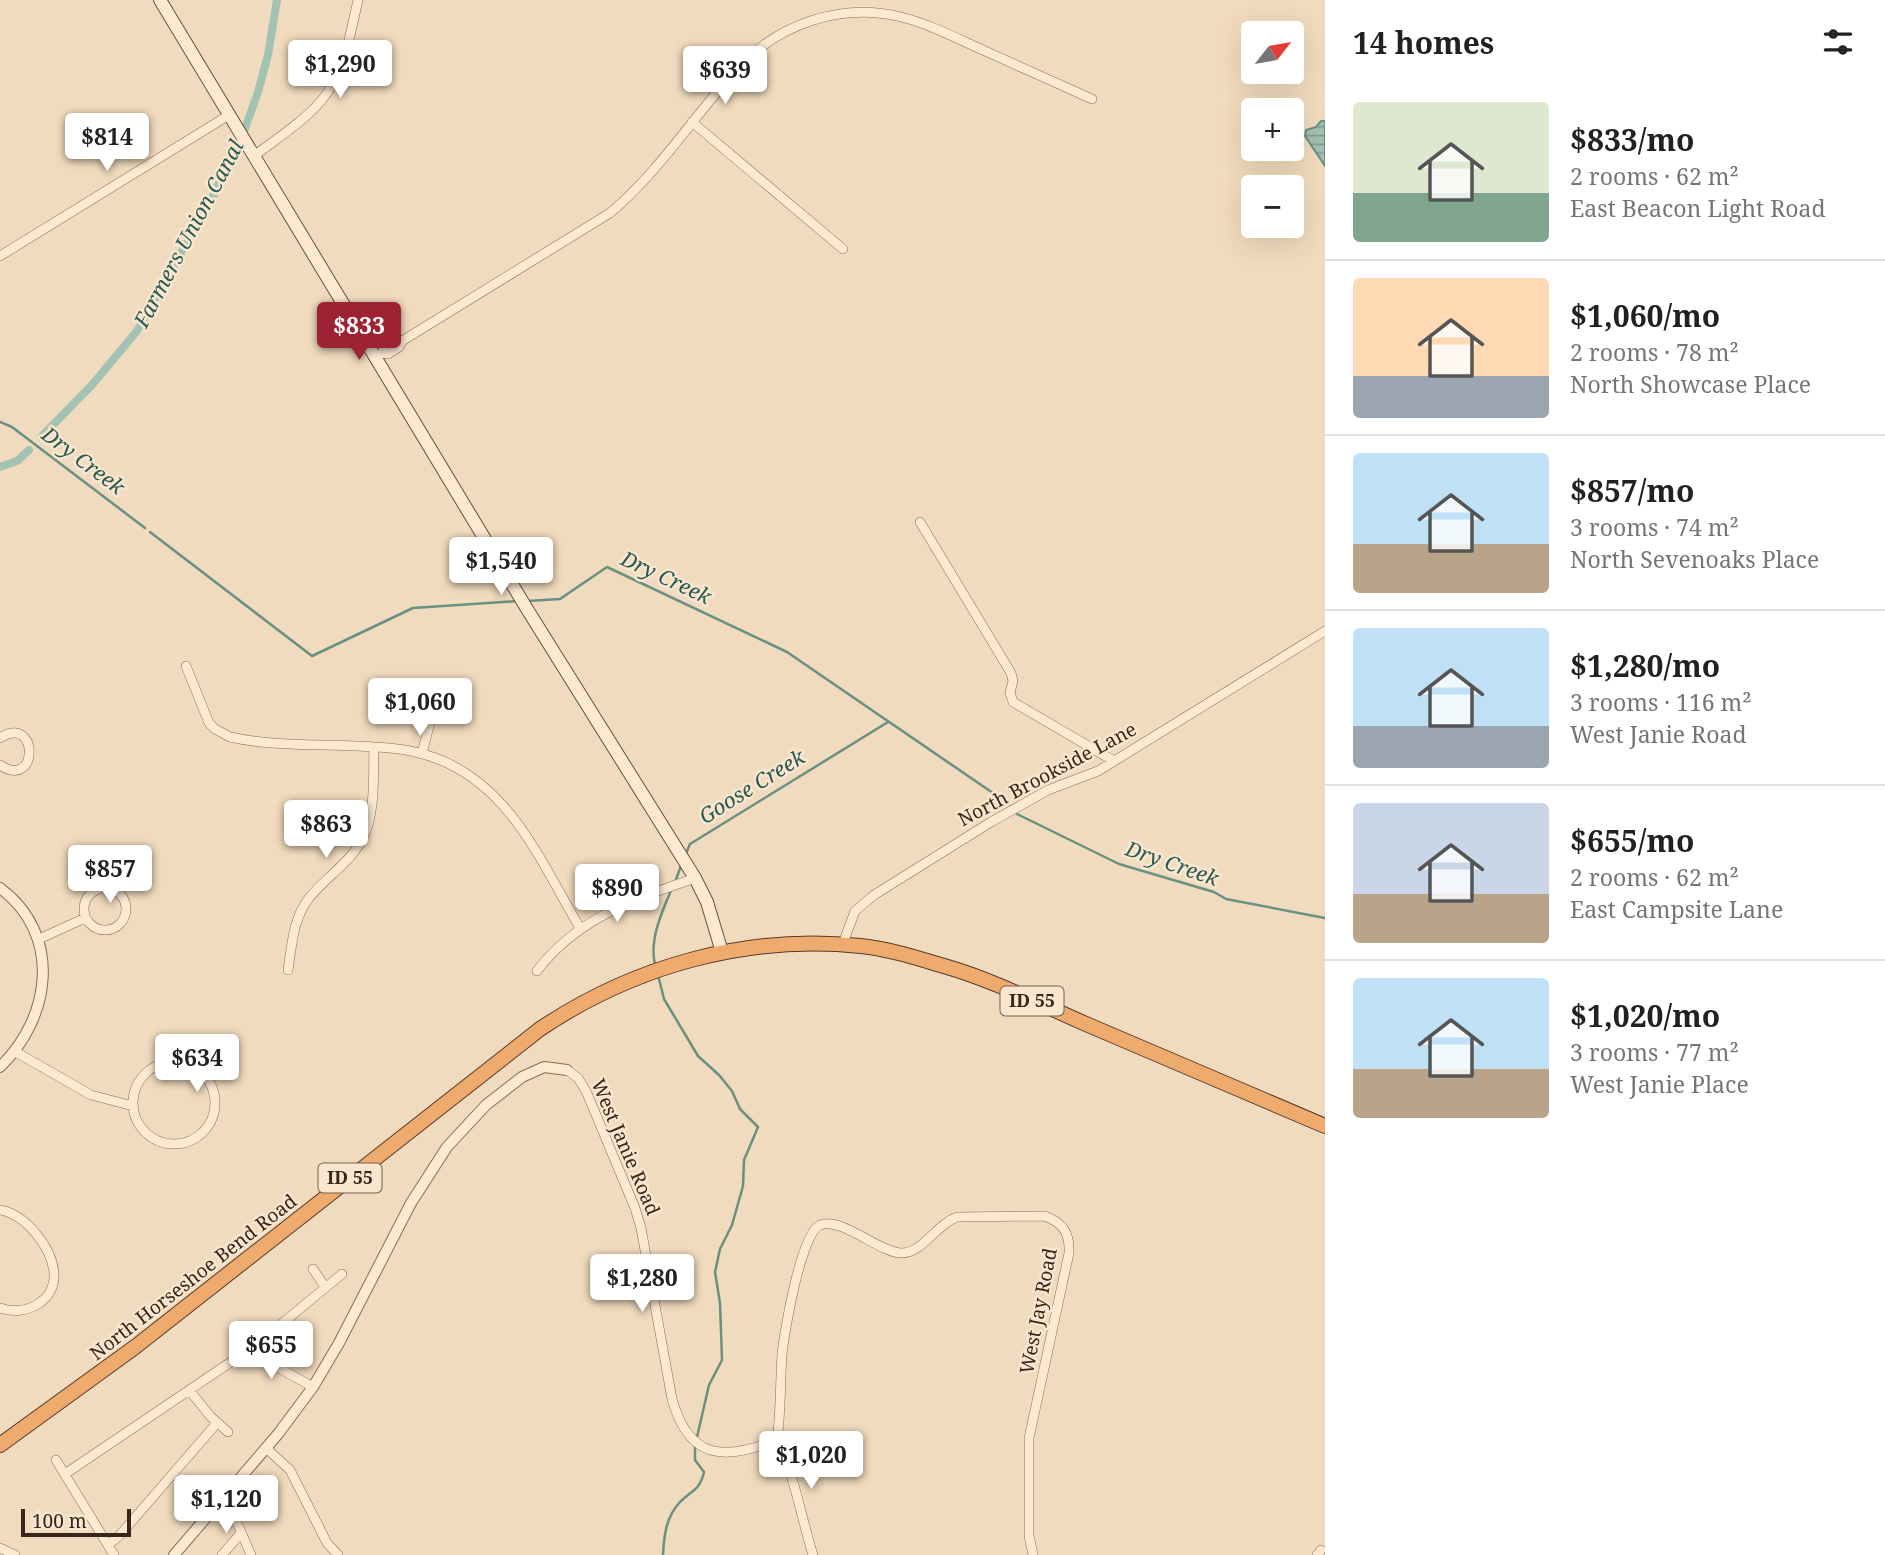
<!DOCTYPE html>
<meta charset="utf-8">
<style>
:root{--surface:#fff;--page:#f2f2f2;--text:#202124;--muted:#757577;--line:#e0e0e0;--accent:#9d2233}
body{margin:0;font-family:"Noto Serif",serif;background:var(--page);color:var(--text);height:100vh;display:flex;flex-direction:column;font-size:26px;white-space:nowrap}
*{box-sizing:border-box;margin:0}
p{font-size:23px;color:var(--muted)}
.icon{flex:none;width:38px;height:38px;fill:none;stroke:currentColor;stroke-width:2;stroke-linecap:round;stroke-linejoin:round}
.map{position:relative;flex:1;overflow:hidden}
.sheet{display:flex;flex-direction:column;background:var(--surface);width:560px}
.sheet>*{flex:none}
.needle{width:46px;rotate:59deg}
.tools{position:absolute;left:1241px;top:21px;display:grid;gap:14px}
.tools a{display:grid;place-items:center;width:63px;height:63px;border-radius:7px;background:var(--surface);box-shadow:0 7px 28px #0002;font-size:35px}
.scale{position:absolute;left:21px;bottom:18px;width:110px;box-sizing:border-box;padding-left:7px;border:4px solid #39251b;border-top:0;font-size:19px;line-height:24px;white-space:nowrap;color:#39251b;-webkit-text-stroke:5px #f8e6ce;paint-order:stroke}
.price{position:absolute;translate:-50% -60px;padding:0 16px;border-radius:7px;background:#fff;color:#222;font-size:23px;line-height:46px;filter:drop-shadow(0 2px 4px #0008)}
.price::after{content:'';position:absolute;left:50%;top:42px;width:21px;height:16px;margin-left:-10px;background:inherit;clip-path:polygon(0 0,100% 0,50% 100%)}
.price.on{background:var(--accent);color:#fff}
ul{padding:0;list-style:none}
li{display:flex;align-items:center;gap:21px;height:175px;padding:0 28px}
li+li{border-top:2px solid var(--line)}
li span{display:grid;place-items:center;flex:none;width:196px;height:140px;border-radius:7px;color:#555}
li>.icon{margin-inline-start:auto}
span .icon{width:84px;height:84px;fill:#fffc;stroke-width:1}
li b{font-size:30px}
h2{display:flex;justify-content:space-between;align-items:center;height:84px;padding:0 28px;font-size:30px}
main{display:flex;flex:1;min-height:0}
.map>svg:first-child{display:block}
</style>
<main>
<div class="map">
<svg width="1325" height="1555" viewBox="0 0 1325 1555">
<defs>
<pattern id="water-rules" width="6" height="5" patternUnits="userSpaceOnUse" patternTransform="scale(1.75)"><rect width="6" height="5" fill="#a2c2b4"/><path d="M0 2.5h6" fill="none" stroke="#859d92"/></pattern>
</defs>
<rect width="100%" height="100%" fill="#f1dbbe"/>
<!-- water -->
<path fill="url(#water-rules)" stroke="#699081" stroke-width="2" d="M1321,121H1325V166L1305,136L1306,130L1316,127Z"/>
<g fill="none" stroke-linecap="round" stroke-linejoin="round">
<!-- stream -->
<path stroke="#699081" stroke-width="2.5" d="M0,422L12,427L145,528
M150,532L312,656L413,608L518,601
M528,601L560,599L607,567L787,652L1009,804
M1017,814L1119,864L1214,892L1226,899L1325,918
M685,856L690,844L888,722
M675,882L681,866
M655,965C649,939 662,912 672,888
M658,975L664,999L698,1056L719,1075L732,1091L740,1109L758,1127L744,1160L743,1186L732,1225L720,1249L715,1272L720,1303L722,1360L709,1385L697,1437
M663,1555C664,1535 666,1517 680,1502C692,1490 700,1490 704,1472L695,1460V1443"/>
<!-- canal -->
<path stroke="#a2c2b4" stroke-width="8" d="M41,437L92,385L137,331L214,194L229,160L237,151L258,92L268,55L277,0
M0,467L17,461L29,450"/>
<!-- minor casing -->
<g stroke="#8a6a56" stroke-width="10">
<path id="minor" d="M692,122L843,249
M254,156C276,139 303,122 321,101C345,73 350,34 358,0
M0,256L229,115
M402,341L610,213C659,172 694,116 737,69C778,24 841,2 901,17C930,24 958,39 985,51C1021,67 1056,83 1092,99
M375,357L383,353L388,354L399,347L402,341L394,340L383,346V353
M920,522L1011,673L1013,681L1010,693L1013,702L1114,761
M186,666L209,723L215,729L230,737C270,746 315,744 357,746C376,747 396,747 415,752C505,772 538,857 580,928
M0,738C39,713 39,791 0,765
M422,753L440,684
M84 909a21 21 0 1 1 42 0a21 21 0 1 1-42 0Z
M39,939L85,918
M842,946L855,911L874,895L991,822L1048,790L1098,771L1325,631
M288,970C292,944 293,919 309,898C326,877 351,862 363,838C376,811 373,776 374,747
M537,971C577,918 635,899 695,878
M14,1051L91,1095L133,1106
M133 1103a41 41 0 1 1 82 0a41 41 0 1 1-82 0Z
M567,1070L578,1078L586,1091L635,1208L641,1228L672,1399C689,1460 724,1461 777,1440
M0,1210C25,1214 52,1247 54,1273C56,1302 24,1317 0,1308
M313,1269L325,1287
M256,1345L272,1364L313,1387
M190,1391L210,1416L228,1432
M777,1440C781,1412 780,1384 782,1355C784,1333 801,1233 820,1225C842,1217 877,1251 900,1253C923,1254 936,1224 957,1217L1045,1216C1063,1223 1070,1233 1069,1253L1029,1438V1536L1033,1555
M777,1440C795,1476 801,1517 813,1555
M266,1448L290,1470L327,1543L338,1555
M56,1460L114,1555
M65,1474L256,1345L342,1274
M221,1500L231,1509L251,1555
M108,1545L119,1536L217,1423
M0,1548L15,1555
M222,1555L241,1533
M1317,1555L1321,1550"/>
</g>
<!-- tertiary casing -->
<g stroke="#8a6a56" stroke-width="12">
<path id="tertiary" d="M0,888C62,934 52,1017 0,1067
M174,1555L278,1434L313,1387L339,1343L411,1203L447,1147L486,1105L522,1077L544,1067L567,1070"/>
</g>
<!-- secondary casing -->
<g stroke="#6c4c39" stroke-width="14">
<path id="secondary" d="M160,0L527,609L695,878L707,902L722,952"/>
</g>
<!-- trunk casing -->
<g stroke="#57392a" stroke-width="16">
<path id="trunk" d="M0,1445L135,1347L540,1029C634,966 747,934 861,946C889,949 917,958 944,966C993,980 1040,1004 1086,1024C1166,1058 1245,1092 1325,1126"/>
</g>
<!-- minor -->
<use href="#minor" stroke="#fbe9d2" stroke-width="9"/>
<!-- tertiary -->
<use href="#tertiary" stroke="#fbe9d2" stroke-width="10"/>
<!-- secondary -->
<use href="#secondary" stroke="#fbe9d2" stroke-width="12"/>
<!-- trunk -->
<use href="#trunk" stroke="#efaa6e" stroke-width="14"/>
</g>
<g text-anchor="middle" stroke-width="5" stroke-linejoin="round" paint-order="stroke">
<!-- shield labels -->
<g fill="#f8e6ce" stroke="#725f51" stroke-width="2">
<rect x="1000.5" y="986.5" width="63" height="29" rx="5"/>
<rect x="318.5" y="1163.5" width="63" height="29" rx="5"/>
</g>
<g font-size="18" font-weight="bold" fill="#39251b">
<text x="1032" y="1007">ID 55</text>
<text x="350" y="1184">ID 55</text>
</g>
<!-- street labels -->
<g font-size="19" fill="#39251b" stroke="#f8e6ce">
<text transform="translate(1047 774) rotate(-28)" y="7">North Brookside Lane</text>
<text transform="translate(626 1147) rotate(67)" y="7">West Janie Road</text>
<text transform="translate(193 1277) rotate(-38)" y="7">North Horseshoe Bend Road</text>
<text transform="translate(1038 1311) rotate(-79)" y="7">West Jay Road</text>
</g>
<!-- water labels -->
<g font-size="21" font-style="italic" fill="#295950" stroke="#f8e6ce">
<text transform="translate(189 234) rotate(-62)" y="7">Farmers Union Canal</text>
<text transform="translate(83 461) rotate(37)" y="7">Dry Creek</text>
<text transform="translate(666 578) rotate(25)" y="7">Dry Creek</text>
<text transform="translate(752 787) rotate(-32)" y="7">Goose Creek</text>
<text transform="translate(1172 864) rotate(19)" y="7">Dry Creek</text>
</g>
</g>
</svg>
<div class="tools">
<a><svg class="needle" viewBox="-14 -14 28 28"><path d="M0-13l5 13h-10z" fill="#e53935"/><path d="M0 13l5-13h-10z" fill="#757577"/></svg></a>
<a>+</a>
<a>−</a>
</div>
<div class="scale">100 m</div>
<b class="price" style="left:340px;top:100px">$1,290</b>
<b class="price" style="left:725px;top:106px">$639</b>
<b class="price" style="left:107px;top:173px">$814</b>
<b class="price on" style="left:359px;top:362px">$833</b>
<b class="price" style="left:501px;top:597px">$1,540</b>
<b class="price" style="left:420px;top:738px">$1,060</b>
<b class="price" style="left:326px;top:860px">$863</b>
<b class="price" style="left:110px;top:905px">$857</b>
<b class="price" style="left:617px;top:924px">$890</b>
<b class="price" style="left:197px;top:1094px">$634</b>
<b class="price" style="left:642px;top:1314px">$1,280</b>
<b class="price" style="left:271px;top:1381px">$655</b>
<b class="price" style="left:811px;top:1491px">$1,020</b>
<b class="price" style="left:226px;top:1535px">$1,120</b>
</div>
<section class="sheet">
<h2>14 homes<svg class="icon" aria-label="filters" viewBox="0 0 24 24"><path d="M4 7h16M4 17h16"/><circle cx="9" cy="7" r="2"/><circle cx="15" cy="17" r="2"/></svg></h2>
<ul>
<li><span style="background:linear-gradient(#dfe7d0 65%,#7fa58c 0)"><svg class="icon" aria-label="home" viewBox="0 0 24 24"><path d="M3 11l9-7 9 7M6 9v11h12V9"/></svg></span><div><b>$833/mo</b><p>2 rooms · 62 m²</p><p>East Beacon Light Road</p></div></li>
<li><span style="background:linear-gradient(#ffd9b3 70%,#9aa5b1 0)"><svg class="icon" aria-label="home" viewBox="0 0 24 24"><path d="M3 11l9-7 9 7M6 9v11h12V9"/></svg></span><div><b>$1,060/mo</b><p>2 rooms · 78 m²</p><p>North Showcase Place</p></div></li>
<li><span style="background:linear-gradient(#bfe0f5 65%,#b9a48a 0)"><svg class="icon" aria-label="home" viewBox="0 0 24 24"><path d="M3 11l9-7 9 7M6 9v11h12V9"/></svg></span><div><b>$857/mo</b><p>3 rooms · 74 m²</p><p>North Sevenoaks Place</p></div></li>
<li><span style="background:linear-gradient(#bfe0f5 70%,#9aa5b1 0)"><svg class="icon" aria-label="home" viewBox="0 0 24 24"><path d="M3 11l9-7 9 7M6 9v11h12V9"/></svg></span><div><b>$1,280/mo</b><p>3 rooms · 116 m²</p><p>West Janie Road</p></div></li>
<li><span style="background:linear-gradient(#c9d6e8 65%,#b9a48a 0)"><svg class="icon" aria-label="home" viewBox="0 0 24 24"><path d="M3 11l9-7 9 7M6 9v11h12V9"/></svg></span><div><b>$655/mo</b><p>2 rooms · 62 m²</p><p>East Campsite Lane</p></div></li>
<li><span style="background:linear-gradient(#bfe0f5 65%,#b9a48a 0)"><svg class="icon" aria-label="home" viewBox="0 0 24 24"><path d="M3 11l9-7 9 7M6 9v11h12V9"/></svg></span><div><b>$1,020/mo</b><p>3 rooms · 77 m²</p><p>West Janie Place</p></div></li>
</ul>
</section>
</main>
